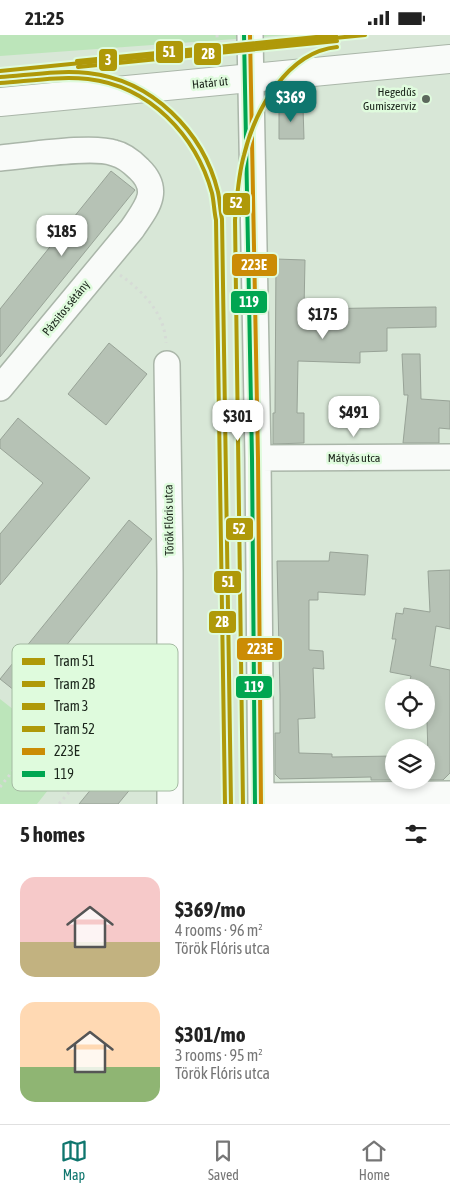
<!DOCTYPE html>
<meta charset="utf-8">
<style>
:root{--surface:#fff;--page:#f6f6f6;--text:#222;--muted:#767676;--line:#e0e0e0;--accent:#0f766e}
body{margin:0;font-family:"Asap Condensed",sans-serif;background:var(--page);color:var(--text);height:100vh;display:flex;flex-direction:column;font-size:19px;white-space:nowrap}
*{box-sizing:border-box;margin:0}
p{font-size:16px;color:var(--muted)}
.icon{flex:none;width:28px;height:28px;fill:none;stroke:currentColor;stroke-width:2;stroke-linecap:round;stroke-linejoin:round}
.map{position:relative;height:769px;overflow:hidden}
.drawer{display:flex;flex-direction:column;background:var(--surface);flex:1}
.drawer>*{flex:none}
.buttons{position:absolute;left:385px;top:644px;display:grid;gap:10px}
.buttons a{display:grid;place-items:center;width:50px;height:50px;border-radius:50%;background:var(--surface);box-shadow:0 2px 8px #0003;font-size:25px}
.price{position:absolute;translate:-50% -42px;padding:0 11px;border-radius:10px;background:#fff;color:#222;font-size:16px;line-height:32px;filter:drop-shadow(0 1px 2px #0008)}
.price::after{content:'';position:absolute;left:50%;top:30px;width:15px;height:11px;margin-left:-8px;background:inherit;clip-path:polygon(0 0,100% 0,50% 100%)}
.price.selected{background:var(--accent);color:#fff}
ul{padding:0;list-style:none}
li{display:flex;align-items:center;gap:15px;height:125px;padding:0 20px}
li span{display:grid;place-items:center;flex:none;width:140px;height:100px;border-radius:15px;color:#555}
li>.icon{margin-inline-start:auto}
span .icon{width:60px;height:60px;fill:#fffc;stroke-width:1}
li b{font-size:21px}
h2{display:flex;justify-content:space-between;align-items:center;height:60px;padding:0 20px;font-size:21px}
.status{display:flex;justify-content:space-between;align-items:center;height:35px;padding:0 25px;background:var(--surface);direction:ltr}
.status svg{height:14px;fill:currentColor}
.dock{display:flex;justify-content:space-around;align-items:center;height:70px;border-top:1px solid var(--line);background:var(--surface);font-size:14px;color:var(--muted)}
.dock a{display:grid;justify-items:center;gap:2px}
.dock .selected{color:var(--accent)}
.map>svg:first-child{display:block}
</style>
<div class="status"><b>21:25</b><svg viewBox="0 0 49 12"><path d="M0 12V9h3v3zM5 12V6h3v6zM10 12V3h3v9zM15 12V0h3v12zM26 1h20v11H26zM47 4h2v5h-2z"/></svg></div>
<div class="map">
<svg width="450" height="769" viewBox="0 0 450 769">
<rect width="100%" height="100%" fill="#d8e7d7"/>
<!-- green -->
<path fill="#bce5ba" d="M0,0H289L0,21Z
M0,664L74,722L37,769H0Z"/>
<!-- building -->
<path fill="#b6c2b5" stroke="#98a397" d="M279,72H303L304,104H279Z
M111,136L135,155L0,322V274Z
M276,224L305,225L304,274L436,272V292L387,293V316L360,317V328L298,326L297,378H304V408L273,409V378H275Z
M109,308L147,339L106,390L68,359Z
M402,319H420L421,364L450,366V394L439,393V408H403L408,360H404Z
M18,383L90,443L0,550V499L43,448L0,413V405Z
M129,485L152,504L24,663L0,644Z
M330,517L368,520L365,560L318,557V565H309V615L323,616L324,634L313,633L315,683L298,684L299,718L332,719V722L394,721V745H371V742L280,744L275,739V698H280V660L277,526H329Z
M450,535V594L436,591L430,631L450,635V738L443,745H426V720H428L426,652H408L411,641L390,637L396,604H392L396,578L403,579L404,573L430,577L428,536Z
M132,704L156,723L118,769H79Z"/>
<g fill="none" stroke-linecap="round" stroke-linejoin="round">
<!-- minor casing -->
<g stroke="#aab6a9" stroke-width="28">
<path id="minor" d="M250,0L258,423L261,769
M0,123C26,121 92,110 114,118C123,120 133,128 139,134C162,156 146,173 132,194L0,353
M167,329L170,536V769
M258,423L450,422
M261,761L450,759"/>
</g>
<!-- major casing -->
<g stroke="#aab6a9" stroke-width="30">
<path id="major" d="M0,67L450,24"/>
</g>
<!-- path -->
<path stroke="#d6dbd6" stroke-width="3" stroke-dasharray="2.5 4" stroke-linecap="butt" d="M217,0L219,24
M120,240C143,256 165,279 166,308
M0,752L47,693
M59,769L138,676L150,671"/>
<!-- minor -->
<use href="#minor" stroke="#f9fbf9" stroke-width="25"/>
<!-- major -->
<use href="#major" stroke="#f9fbf9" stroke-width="28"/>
<!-- bus-1 casing -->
<g stroke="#dffbdd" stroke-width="8">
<path id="bus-1" d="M250,0L258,423L261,769"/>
</g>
<!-- bus-2 casing -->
<g stroke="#dffbdd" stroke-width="8">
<path id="bus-2" d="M244,0L252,423L255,769"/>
</g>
<!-- bus-1 -->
<use href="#bus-1" stroke="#cb8c05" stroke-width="4"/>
<!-- bus-2 -->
<use href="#bus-2" stroke="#00a651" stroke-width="4"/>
<!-- tram-1 casing -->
<g stroke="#dffbdd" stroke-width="8">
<path id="tram-1" d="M77,26L336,0
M0,42C29,40 59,35 88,38C152,45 203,96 218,157C220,166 220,175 222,184L231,769"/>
</g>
<!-- tram-2 casing -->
<g stroke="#dffbdd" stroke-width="8">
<path id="tram-2" d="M78,32L337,6
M0,48C29,46 59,41 88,44C149,51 196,100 212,158C214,167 214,176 216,185L225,769"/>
</g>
<!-- tram-3 casing -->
<g stroke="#dffbdd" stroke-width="8">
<path id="tram-3" d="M0,36L365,0"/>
</g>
<!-- tram-4 casing -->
<g stroke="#dffbdd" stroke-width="8">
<path id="tram-4" d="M243,769L235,185C237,163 238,141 244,120C255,75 287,17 337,12"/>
</g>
<!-- tram-1 -->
<use href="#tram-1" stroke="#af9909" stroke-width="4"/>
<!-- tram-2 -->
<use href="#tram-2" stroke="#af9909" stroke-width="4"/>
<!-- tram-3 -->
<use href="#tram-3" stroke="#af9909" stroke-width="4"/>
<!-- tram-4 -->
<use href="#tram-4" stroke="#af9909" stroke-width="4"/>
</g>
<!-- markers -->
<circle fill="#5c685c" stroke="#dffbdd" stroke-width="2" cx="426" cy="64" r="5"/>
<g text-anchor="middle" stroke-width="5" stroke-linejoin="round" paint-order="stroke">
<!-- street labels -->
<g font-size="12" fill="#1a241a" stroke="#dffbdd">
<text transform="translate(210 48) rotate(-6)" y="4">Határ út</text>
<text transform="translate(66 273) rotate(-51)" y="4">Pázsitos sétány</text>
<text x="354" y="427">Mátyás utca</text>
<text transform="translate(169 485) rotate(-91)" y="4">Török Flóris utca</text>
</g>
<!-- poi labels -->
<g font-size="12" fill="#1a241a" stroke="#dffbdd" text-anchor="end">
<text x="416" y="61">Hegedűs<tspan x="416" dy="14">Gumiszerviz</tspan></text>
</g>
</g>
<!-- legend -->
<rect x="12" y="609" width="166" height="147" rx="8" fill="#dffbdd" stroke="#a4baa2" stroke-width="1"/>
<rect x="22" y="623" width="23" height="7" fill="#af9909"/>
<rect x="22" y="646" width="23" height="6" fill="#af9909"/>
<rect x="22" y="668" width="23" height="7" fill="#af9909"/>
<rect x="22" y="691" width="23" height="6" fill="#af9909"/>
<rect x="22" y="713" width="23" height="7" fill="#cb8c05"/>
<rect x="22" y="736" width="23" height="6" fill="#00a651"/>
<g font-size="14" fill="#1a241a">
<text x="54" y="631">Tram 51</text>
<text x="54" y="654">Tram 2B</text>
<text x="54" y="676">Tram 3</text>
<text x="54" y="699">Tram 52</text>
<text x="54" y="721">223E</text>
<text x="54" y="744">119</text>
</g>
<g stroke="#dffbdd" stroke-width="2">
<rect x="155" y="5" width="29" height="24" rx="5" fill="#af9909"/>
<rect x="193" y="7" width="29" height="24" rx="5" fill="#af9909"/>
<rect x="98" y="13" width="20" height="24" rx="5" fill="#af9909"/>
<rect x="222" y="157" width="29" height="24" rx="5" fill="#af9909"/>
<rect x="231" y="218" width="47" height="24" rx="5" fill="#cb8c05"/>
<rect x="230" y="255" width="38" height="24" rx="5" fill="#00a651"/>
<rect x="225" y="482" width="29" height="24" rx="5" fill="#af9909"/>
<rect x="213" y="535" width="29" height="24" rx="5" fill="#af9909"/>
<rect x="208" y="575" width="29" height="24" rx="5" fill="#af9909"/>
<rect x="236" y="602" width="47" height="24" rx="5" fill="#cb8c05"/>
<rect x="235" y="640" width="38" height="24" rx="5" fill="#00a651"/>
</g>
<g font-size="14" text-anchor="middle" font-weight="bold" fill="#fff">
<text x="169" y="22">51</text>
<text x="208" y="24">2B</text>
<text x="108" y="30">3</text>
<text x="236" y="173">52</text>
<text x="254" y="235">223E</text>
<text x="249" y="272">119</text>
<text x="239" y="499">52</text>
<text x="228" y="552">51</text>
<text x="222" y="592">2B</text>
<text x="260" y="619">223E</text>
<text x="254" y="657">119</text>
</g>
</svg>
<div class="buttons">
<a><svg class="icon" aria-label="locate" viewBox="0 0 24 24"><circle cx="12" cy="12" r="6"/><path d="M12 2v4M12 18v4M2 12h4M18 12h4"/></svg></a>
<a><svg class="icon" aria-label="layers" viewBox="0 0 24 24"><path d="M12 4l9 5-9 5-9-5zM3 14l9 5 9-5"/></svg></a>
</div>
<b class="price selected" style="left:291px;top:88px">$369</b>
<b class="price" style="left:62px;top:222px">$185</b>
<b class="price" style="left:323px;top:305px">$175</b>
<b class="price" style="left:354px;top:403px">$491</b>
<b class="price" style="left:238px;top:407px">$301</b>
</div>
<section class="drawer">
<h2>5 homes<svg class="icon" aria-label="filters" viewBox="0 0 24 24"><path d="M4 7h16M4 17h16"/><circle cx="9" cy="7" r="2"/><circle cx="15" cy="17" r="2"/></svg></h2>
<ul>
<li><span style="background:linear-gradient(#f6c9c9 65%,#c2b280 0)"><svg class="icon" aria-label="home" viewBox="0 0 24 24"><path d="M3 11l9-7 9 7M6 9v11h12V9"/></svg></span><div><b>$369/mo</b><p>4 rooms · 96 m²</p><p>Török Flóris utca</p></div></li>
<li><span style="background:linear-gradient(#ffd9b3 65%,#8fb573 0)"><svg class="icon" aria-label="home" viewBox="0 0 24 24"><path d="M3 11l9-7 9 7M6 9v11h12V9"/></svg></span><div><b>$301/mo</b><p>3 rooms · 95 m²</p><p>Török Flóris utca</p></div></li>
</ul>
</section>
<nav class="dock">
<a class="selected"><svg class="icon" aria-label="map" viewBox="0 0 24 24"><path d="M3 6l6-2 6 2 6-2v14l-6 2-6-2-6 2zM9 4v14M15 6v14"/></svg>Map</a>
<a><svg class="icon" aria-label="saved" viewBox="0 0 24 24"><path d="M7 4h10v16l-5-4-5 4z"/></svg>Saved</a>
<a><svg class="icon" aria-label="home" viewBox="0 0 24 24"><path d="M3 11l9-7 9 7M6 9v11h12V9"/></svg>Home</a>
</nav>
